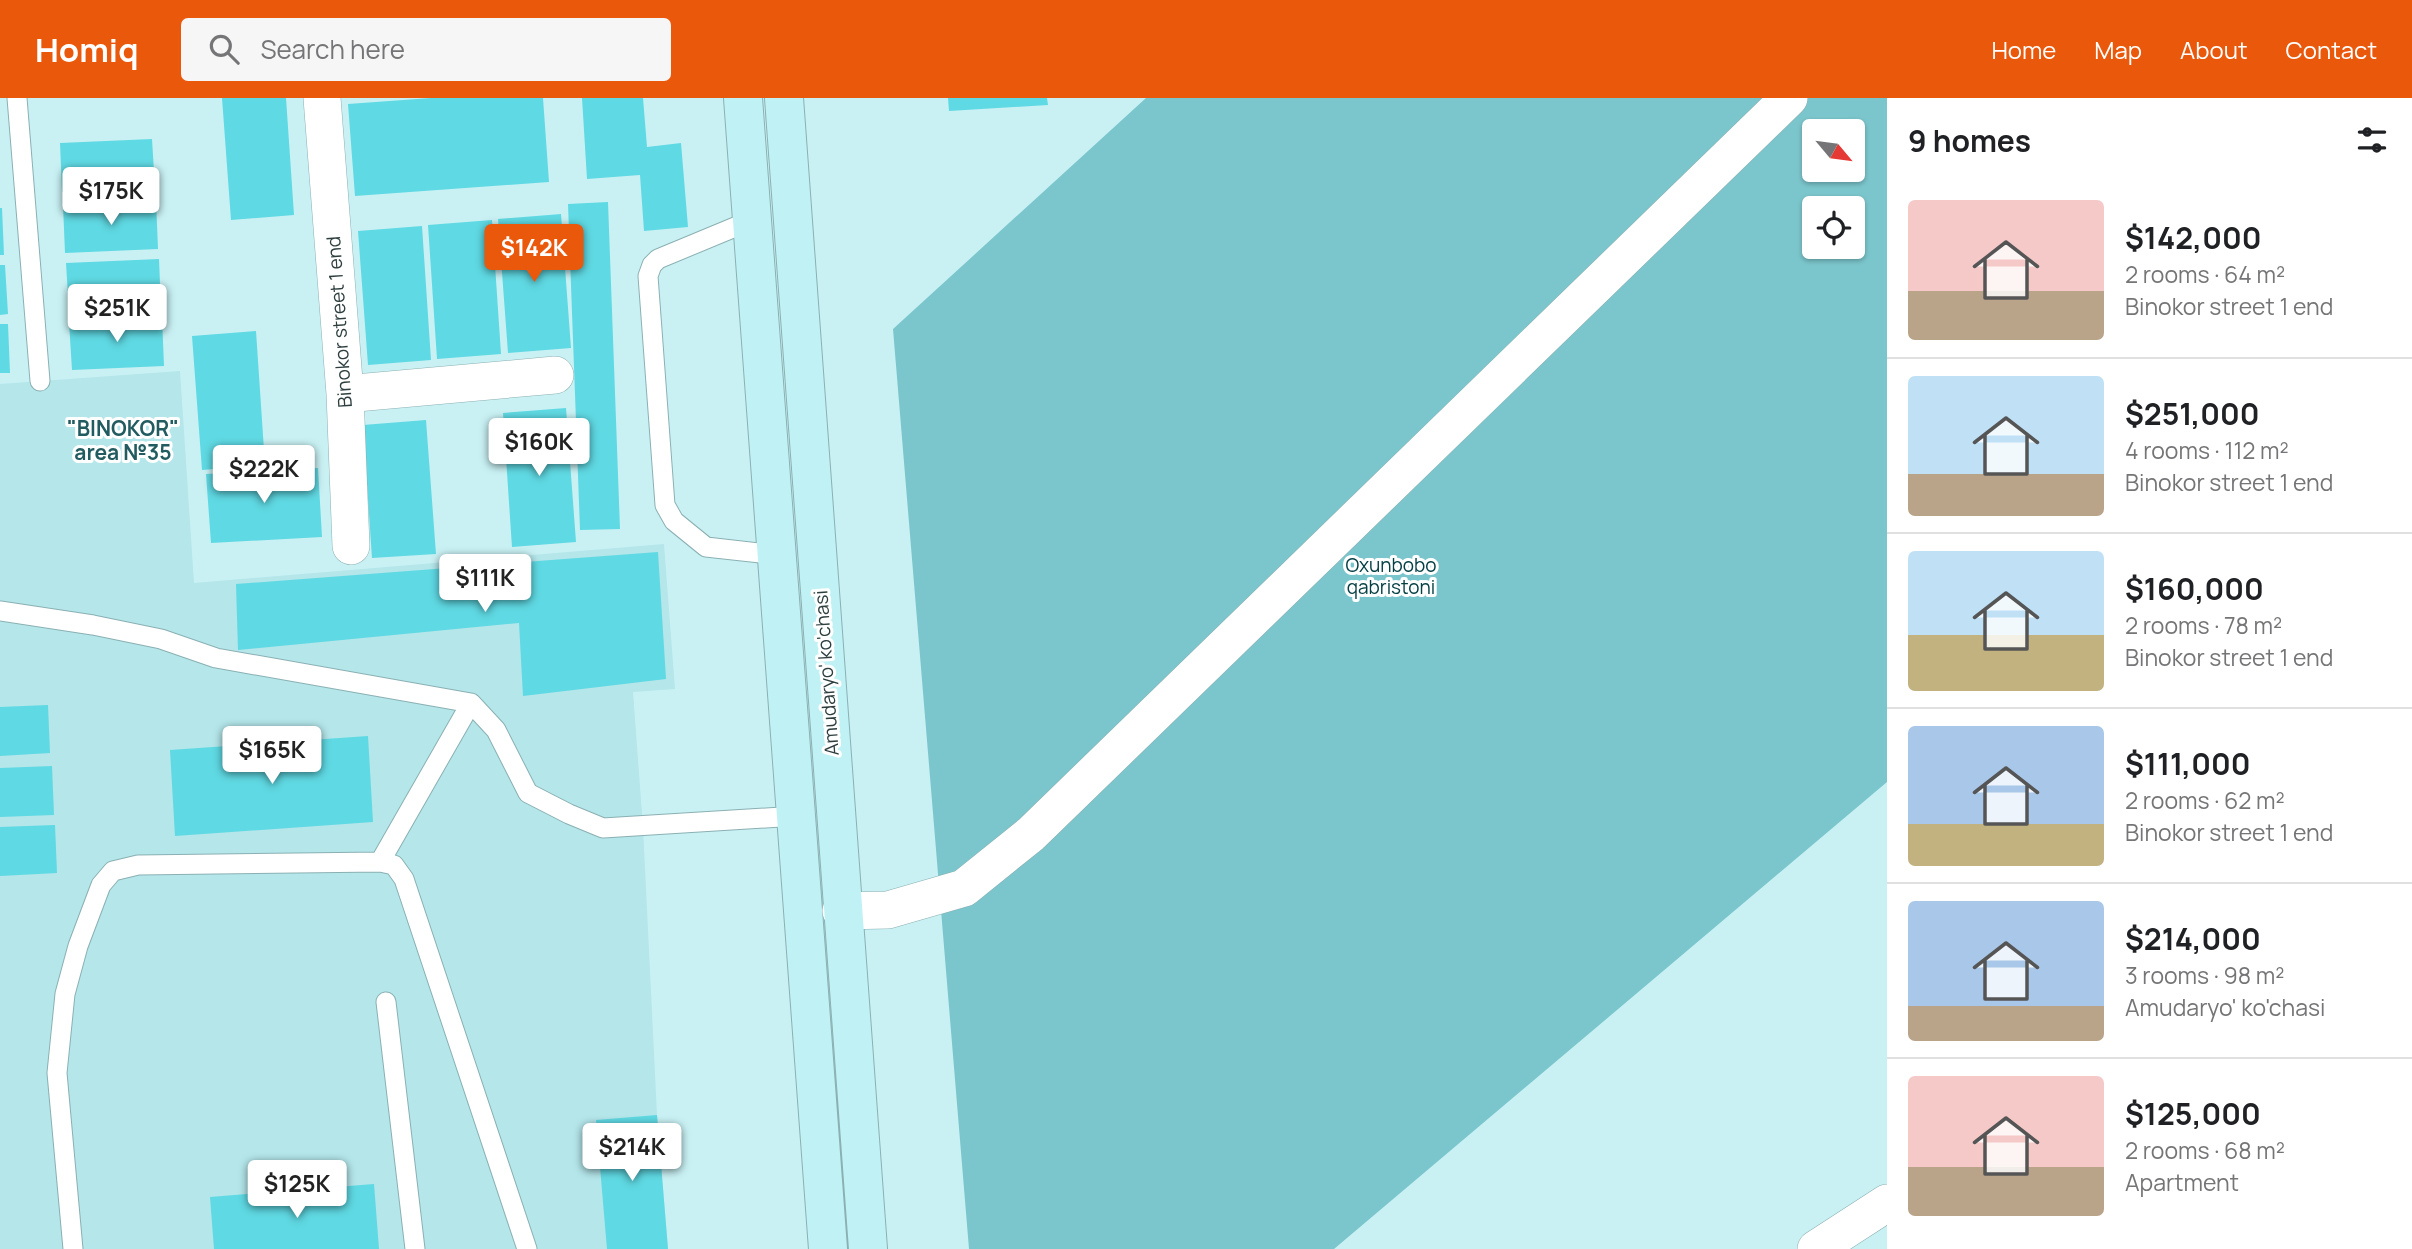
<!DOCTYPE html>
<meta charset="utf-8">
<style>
:root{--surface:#fff;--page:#f6f6f6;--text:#202124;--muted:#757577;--line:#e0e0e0;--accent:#ea580c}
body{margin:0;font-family:Manrope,sans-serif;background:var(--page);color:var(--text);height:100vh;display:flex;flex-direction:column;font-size:26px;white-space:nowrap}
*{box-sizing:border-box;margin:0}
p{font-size:23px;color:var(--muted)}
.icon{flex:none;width:38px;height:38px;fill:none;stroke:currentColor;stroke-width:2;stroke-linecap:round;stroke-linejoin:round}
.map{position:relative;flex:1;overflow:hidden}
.details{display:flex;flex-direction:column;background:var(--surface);width:525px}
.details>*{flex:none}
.needle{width:46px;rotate:119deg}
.tools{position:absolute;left:1802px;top:21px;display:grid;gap:14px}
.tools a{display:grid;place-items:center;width:63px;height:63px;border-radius:7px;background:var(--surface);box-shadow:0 2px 5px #0004;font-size:35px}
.price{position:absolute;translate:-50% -60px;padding:0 16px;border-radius:7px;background:#fff;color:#222;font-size:23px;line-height:46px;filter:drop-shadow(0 2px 4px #0008)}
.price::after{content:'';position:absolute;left:50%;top:42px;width:21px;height:16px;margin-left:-10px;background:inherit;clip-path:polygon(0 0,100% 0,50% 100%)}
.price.selected{background:var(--accent);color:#fff}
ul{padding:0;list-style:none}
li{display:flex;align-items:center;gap:21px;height:175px;padding:0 21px}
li+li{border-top:2px solid var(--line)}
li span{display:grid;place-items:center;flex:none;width:196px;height:140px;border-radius:7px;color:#555}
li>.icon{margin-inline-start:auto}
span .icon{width:84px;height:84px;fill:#fffc;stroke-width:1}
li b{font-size:30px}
h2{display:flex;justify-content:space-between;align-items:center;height:84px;padding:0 21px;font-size:30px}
header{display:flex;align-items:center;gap:42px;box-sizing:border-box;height:98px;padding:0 35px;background:var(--accent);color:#fff}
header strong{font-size:33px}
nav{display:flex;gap:38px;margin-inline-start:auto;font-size:24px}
.search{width:490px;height:63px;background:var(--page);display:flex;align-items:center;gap:18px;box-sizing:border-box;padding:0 24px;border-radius:7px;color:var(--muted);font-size:26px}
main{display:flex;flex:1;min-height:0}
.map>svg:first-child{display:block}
</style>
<header>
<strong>Homiq</strong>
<div class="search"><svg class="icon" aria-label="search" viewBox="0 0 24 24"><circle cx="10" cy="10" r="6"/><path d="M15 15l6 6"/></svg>Search here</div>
<nav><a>Home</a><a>Map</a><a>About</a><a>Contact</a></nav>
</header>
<main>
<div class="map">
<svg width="1887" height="1151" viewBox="0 0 1887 1151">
<rect width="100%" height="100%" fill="#c9f1f4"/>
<!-- built -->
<path fill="#b4e6ea" d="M180,273L194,485L664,446L675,591L633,594L643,729L657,1017L668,1151H0V286Z"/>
<!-- green -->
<path fill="#7bc6cc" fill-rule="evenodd" d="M1146,0H1887V684L1334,1151H969L893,231ZM1815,33H1853V72H1815ZM1815,110H1853V149H1815Z"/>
<!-- building -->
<path fill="#5fd9e3" d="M222,0H286L294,117L231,122Z
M431,0H543L549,84L355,98L348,6Z
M582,0H643L647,49L681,45L688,129L644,133L640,77L587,81Z
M948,0H1047L1048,7L949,13Z
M152,41L155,90L62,94L60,45Z
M156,102L158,151L65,155L63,107Z
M608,104L620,431L580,432L568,106Z
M0,110H2L4,157H0Z
M561,116L571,250L508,255L498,121Z
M492,122L501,256L437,261L428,127Z
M422,128L431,262L368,267L358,133Z
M159,161L161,209L69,214L66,165Z
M0,167H5L8,216L0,217Z
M162,219L164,268L72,272L69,224Z
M0,226H8L10,275H0Z
M256,233L265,367L202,372L192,238Z
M566,310L576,444L512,449L503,315Z
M426,322L436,456L372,460L363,327Z
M318,370L322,439L211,445L206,376Z
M658,454L666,581L523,598L519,525L238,552L236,486Z
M48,607L50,655L0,658V609Z
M368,638L373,724L175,738L170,652Z
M52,668L54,717L0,719V670Z
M55,727L57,775L0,778V729Z
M657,1017L668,1151H607L596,1022Z
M374,1086L379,1151H214L210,1099Z"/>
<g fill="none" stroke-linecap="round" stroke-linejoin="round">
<!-- lane casing -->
<g stroke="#8ab0b3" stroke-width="21">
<path id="lane" d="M17,0L40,283
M752,122L658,161L652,167L648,178L665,407L674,423L706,449L777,457
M0,513L93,527L161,541L216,560L471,605L496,632L528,695L569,716L603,730L797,718
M380,764L471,605
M386,904L415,1151
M73,1151L57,975L65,896L78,848L101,787L113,773L138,767L380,764L394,767L404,781L527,1151"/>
</g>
<!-- street casing -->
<g stroke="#8ab0b3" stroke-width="38">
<path id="street" d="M322,0L345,296L351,448
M345,296L555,277
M841,813L888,812L964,790L1031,736L1789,0
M1816,1151L1887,1105"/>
</g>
<!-- secondary casing -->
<g stroke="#8ab0b3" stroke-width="40">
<path id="secondary" d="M743,0L828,1151
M784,0L868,1151"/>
</g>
<!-- lane -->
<use href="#lane" stroke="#fff" stroke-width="19"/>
<!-- street -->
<use href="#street" stroke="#fff" stroke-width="37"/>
<!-- secondary -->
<use href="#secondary" stroke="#c0f1f4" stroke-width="38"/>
</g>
<g text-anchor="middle" stroke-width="6" stroke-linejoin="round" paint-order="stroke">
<!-- street labels -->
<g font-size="19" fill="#2e3e3f" stroke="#fff">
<text transform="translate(339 224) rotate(-94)" y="7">Binokor street 1 end</text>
<text transform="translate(826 575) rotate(-94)" y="7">Amudaryo' ko'chasi</text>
</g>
<!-- park labels -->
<g font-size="19" fill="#054045" stroke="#fff">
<text x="1391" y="474">Oxunbobo<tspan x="1391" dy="22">qabristoni</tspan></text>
</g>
<!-- neighbourhood labels -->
<g font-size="21" font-weight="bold" fill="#225c61" stroke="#fff">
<text x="123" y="338">"BINOKOR"<tspan x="123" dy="24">area №35</tspan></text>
</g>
</g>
</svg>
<div class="tools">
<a><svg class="needle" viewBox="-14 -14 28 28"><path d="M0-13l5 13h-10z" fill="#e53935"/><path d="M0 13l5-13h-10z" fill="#757577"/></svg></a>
<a><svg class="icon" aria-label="locate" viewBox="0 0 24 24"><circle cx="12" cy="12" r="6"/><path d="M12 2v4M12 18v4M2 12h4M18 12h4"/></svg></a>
</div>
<b class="price" style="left:111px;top:129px">$175K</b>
<b class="price selected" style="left:534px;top:186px">$142K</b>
<b class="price" style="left:117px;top:246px">$251K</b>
<b class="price" style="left:539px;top:380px">$160K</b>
<b class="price" style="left:264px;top:407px">$222K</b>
<b class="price" style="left:485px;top:516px">$111K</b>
<b class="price" style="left:272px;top:688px">$165K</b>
<b class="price" style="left:632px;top:1085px">$214K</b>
<b class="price" style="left:297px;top:1122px">$125K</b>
</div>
<section class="details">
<h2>9 homes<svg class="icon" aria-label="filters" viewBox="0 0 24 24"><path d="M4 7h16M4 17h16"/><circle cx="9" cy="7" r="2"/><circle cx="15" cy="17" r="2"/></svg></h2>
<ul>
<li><span style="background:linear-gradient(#f6c9c9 65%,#b9a48a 0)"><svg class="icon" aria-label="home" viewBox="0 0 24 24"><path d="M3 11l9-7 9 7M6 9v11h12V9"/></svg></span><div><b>$142,000</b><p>2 rooms · 64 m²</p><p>Binokor street 1 end</p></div></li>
<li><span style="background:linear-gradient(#bfe0f5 70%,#b9a48a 0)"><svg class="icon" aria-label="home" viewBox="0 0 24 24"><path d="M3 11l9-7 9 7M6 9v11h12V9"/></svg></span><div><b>$251,000</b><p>4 rooms · 112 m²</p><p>Binokor street 1 end</p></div></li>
<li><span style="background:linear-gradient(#bfe0f5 60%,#c2b280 0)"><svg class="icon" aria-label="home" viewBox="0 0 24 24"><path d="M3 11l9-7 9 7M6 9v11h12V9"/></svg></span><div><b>$160,000</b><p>2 rooms · 78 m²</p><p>Binokor street 1 end</p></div></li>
<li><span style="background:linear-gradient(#a9c7e8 70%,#c2b280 0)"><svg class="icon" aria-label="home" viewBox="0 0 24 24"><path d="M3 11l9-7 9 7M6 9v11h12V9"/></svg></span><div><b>$111,000</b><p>2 rooms · 62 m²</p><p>Binokor street 1 end</p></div></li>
<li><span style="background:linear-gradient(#a9c7e8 75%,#b9a48a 0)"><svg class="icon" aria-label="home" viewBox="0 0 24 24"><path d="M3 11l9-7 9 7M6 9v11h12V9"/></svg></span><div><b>$214,000</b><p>3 rooms · 98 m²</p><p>Amudaryo' ko'chasi</p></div></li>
<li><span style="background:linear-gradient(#f6c9c9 65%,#b9a48a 0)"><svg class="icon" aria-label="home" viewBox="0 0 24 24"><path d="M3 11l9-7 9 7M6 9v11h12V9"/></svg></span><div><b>$125,000</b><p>2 rooms · 68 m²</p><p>Apartment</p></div></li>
</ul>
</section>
</main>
